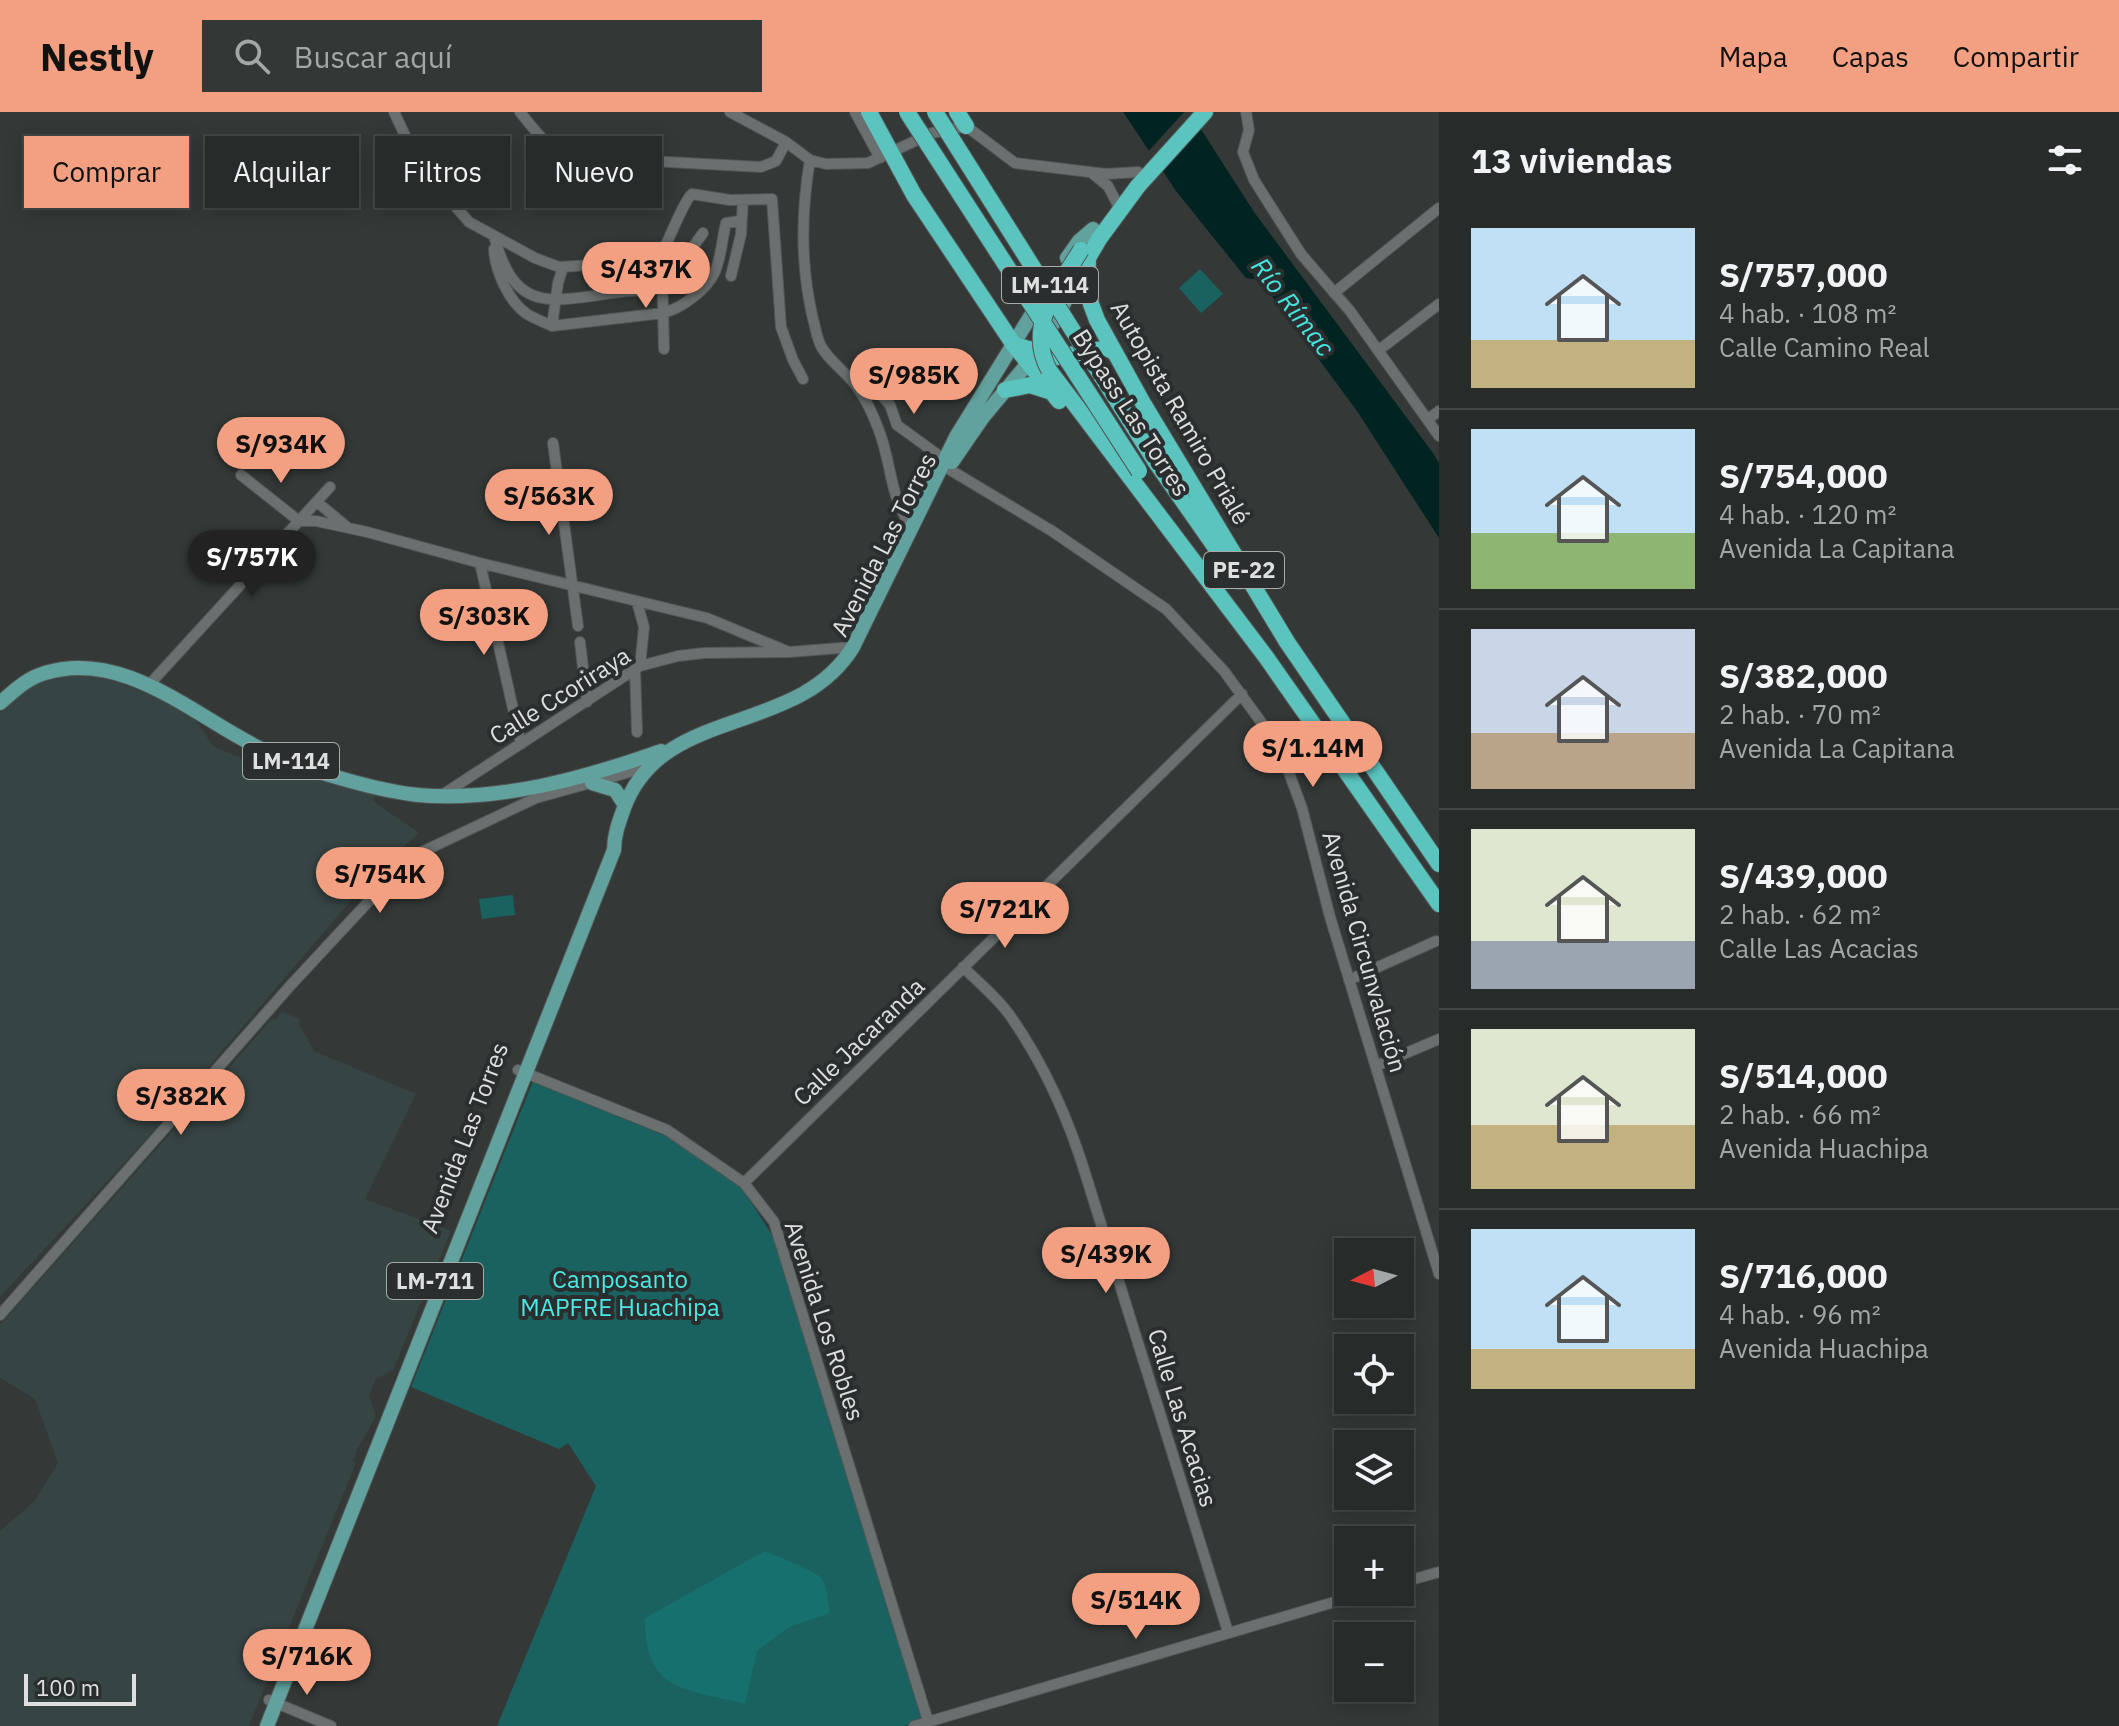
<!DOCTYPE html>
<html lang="es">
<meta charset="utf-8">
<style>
:root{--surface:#272b2a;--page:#333736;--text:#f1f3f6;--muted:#a4a7a8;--line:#434747;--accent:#f2a081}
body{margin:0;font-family:"IBM Plex Sans",sans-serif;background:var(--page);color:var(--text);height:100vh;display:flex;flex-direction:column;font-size:30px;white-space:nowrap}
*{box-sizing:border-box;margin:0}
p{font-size:26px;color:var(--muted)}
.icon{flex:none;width:44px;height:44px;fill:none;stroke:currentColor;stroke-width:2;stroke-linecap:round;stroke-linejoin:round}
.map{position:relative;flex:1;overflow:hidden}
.drawer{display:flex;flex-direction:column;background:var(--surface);width:680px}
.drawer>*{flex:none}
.hud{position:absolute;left:24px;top:24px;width:760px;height:72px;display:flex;gap:16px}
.needle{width:52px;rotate:264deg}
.tools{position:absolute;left:1334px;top:1126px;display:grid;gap:16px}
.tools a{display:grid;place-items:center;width:80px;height:80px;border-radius:0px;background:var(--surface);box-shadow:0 4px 20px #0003,0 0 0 2px var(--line);font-size:40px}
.scale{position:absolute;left:24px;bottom:20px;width:112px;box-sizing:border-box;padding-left:8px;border:4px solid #dde0df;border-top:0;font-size:22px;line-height:28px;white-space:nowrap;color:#dde0df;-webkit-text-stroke:6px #2a2e2e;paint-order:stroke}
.price{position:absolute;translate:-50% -68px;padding:0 18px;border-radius:28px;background:var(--accent);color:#111;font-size:26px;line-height:52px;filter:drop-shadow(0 2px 4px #0008)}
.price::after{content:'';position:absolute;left:50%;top:48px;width:24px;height:18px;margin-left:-12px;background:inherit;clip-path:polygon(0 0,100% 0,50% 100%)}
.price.current{background:#222;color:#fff}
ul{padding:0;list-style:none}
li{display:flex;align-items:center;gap:24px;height:200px;padding:0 32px}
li+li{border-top:2px solid var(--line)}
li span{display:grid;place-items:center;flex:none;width:224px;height:160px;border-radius:0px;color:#555}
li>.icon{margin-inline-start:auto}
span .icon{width:96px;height:96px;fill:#fffc;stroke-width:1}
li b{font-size:34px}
h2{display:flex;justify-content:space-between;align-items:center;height:96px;padding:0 32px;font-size:34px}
.tag{padding:0 28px;border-radius:0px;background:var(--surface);box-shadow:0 4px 20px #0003,0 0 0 2px var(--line);font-size:28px;line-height:72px}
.tag.current{background:var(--accent);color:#111}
header{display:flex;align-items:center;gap:48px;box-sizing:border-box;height:112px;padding:0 40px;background:var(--accent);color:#111}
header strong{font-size:38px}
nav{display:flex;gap:44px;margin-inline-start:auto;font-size:28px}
.search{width:560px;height:72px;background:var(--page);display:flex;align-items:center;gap:20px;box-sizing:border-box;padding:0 28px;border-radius:0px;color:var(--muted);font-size:30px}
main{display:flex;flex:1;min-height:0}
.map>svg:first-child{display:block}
</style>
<header>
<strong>Nestly</strong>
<div class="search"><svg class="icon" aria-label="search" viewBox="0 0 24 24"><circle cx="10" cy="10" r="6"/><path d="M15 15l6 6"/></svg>Buscar aquí</div>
<nav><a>Mapa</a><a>Capas</a><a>Compartir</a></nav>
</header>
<main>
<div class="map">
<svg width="1439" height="1614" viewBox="0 0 1439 1614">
<rect width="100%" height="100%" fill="#343938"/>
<!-- built -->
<path fill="#364443" d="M79,561L130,569L194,606L214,635L239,645L253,656L255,654L265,660L283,662L296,659L377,680L373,689L419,721L378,757L149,1024L0,1185V600L35,571Z
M282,900L300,907L299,912L314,939L416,982L365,1087L451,1119L393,1258L376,1267L369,1284L376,1304L358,1336L353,1349L356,1351L249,1614H0V1419L34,1390L58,1351L35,1287L0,1266V1213L272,907H276Z"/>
<!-- green -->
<path fill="#1a6260" d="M1200,157L1223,182L1201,201L1179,176Z
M513,783L515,803L482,807L479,787Z
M533,969L668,1025L740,1073L777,1131L923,1600L918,1610L904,1614H497L596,1374L568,1331L559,1337L411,1275Z"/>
<!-- forest -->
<path fill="#16706d" d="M765,1439C777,1445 818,1459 823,1468C827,1477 828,1491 830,1501L789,1515L757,1539L745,1592C685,1577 644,1580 645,1506Z"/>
<!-- water -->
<path fill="#012422" d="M1123,0H1190L1254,100L1433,341L1439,351V426L1357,299L1260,168L1246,166L1176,79Z"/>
<!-- pier -->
<path fill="#343938" d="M1184,0H1194L1159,61L1146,42Z"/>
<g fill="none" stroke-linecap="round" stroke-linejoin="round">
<!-- minor casing -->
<g stroke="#515655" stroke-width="12">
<path id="minor" d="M394,0L410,34L443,80L469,110L535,146L559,155L658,149C666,135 684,88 692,82L730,88L772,87L781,215L793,248L803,267
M520,0C536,20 550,40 576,45L761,55L776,49L786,30
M730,0L786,30L810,48L826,52L868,51L932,21L966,14L1015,51L1106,62L1138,60
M855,0L880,46
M1246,0L1249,18L1243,40L1254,68L1301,142L1350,199L1439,324
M810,48C801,100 801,156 813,207C816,217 817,228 822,236C832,252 849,262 859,278C867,289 873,303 878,316C892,350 889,385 911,414
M1092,61L1108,74L1120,97
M494,124C515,201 548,190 613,181C633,178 656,179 674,173L693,135L703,121
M494,137C495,159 509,190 527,202C535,207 544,210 552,214L558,171L563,155
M658,149L662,156L664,237
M731,164L741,122L743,88
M1334,181L1439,96
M552,214L663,201C675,198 683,193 692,186C723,163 718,145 726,111L740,109
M1379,238L1439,192
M874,275L890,293L897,313L945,348
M1428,307L1439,299
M553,331L578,514
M942,353L1052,419L1166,497L1224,559L1269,621L1285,650L1302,696L1330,805L1439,1162
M241,363L299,409H316L367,420L480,451L707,506L789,540
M317,390L346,414
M480,451L521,632
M637,490L644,515L640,554
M580,530L587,590
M635,556L637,620
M148,574L330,375
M442,683L640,554L678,544L704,541L789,540L853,535
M963,855C979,871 999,887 1011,905C1045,954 1069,1008 1086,1064L1228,1520
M1349,868L1436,829
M1376,954L1439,927
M518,958L667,1018L744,1071L774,1110L928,1609
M744,1071L1242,582
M0,1203L290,874L409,746L536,686L630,660L651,651
M1400,1471L1439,1460
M269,1588L331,1614
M914,1614L1368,1480"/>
</g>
<!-- major casing -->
<g stroke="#515655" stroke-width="16">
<path id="major" d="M1067,146L1079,129L1093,117
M952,350L983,305L1039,238L1087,148
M0,591C14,579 27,566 45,561C130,535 205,615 278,645C314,660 379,679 418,683C500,690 585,666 661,639
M592,671L615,678L625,693
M267,1614L614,738C614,723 619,710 624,696C662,592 797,626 853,535L956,325L1051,171"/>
</g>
<!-- highway casing -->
<g stroke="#515655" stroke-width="18">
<path id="highway" d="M869,0L914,83L1014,233L1059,289
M957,0L966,14
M1205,0L1138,74L1099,127L1088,146L1087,176L1091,192L1097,208L1144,293L1287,530L1439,752
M1014,233L1058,245L1107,236L1114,240
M1049,258L1266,545L1439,792
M1005,278L1030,273L1049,279
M1155,349L1239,469"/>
</g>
<!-- minor -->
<use href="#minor" stroke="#6a706f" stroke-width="10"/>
<!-- major -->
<use href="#major" stroke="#61a29f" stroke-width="14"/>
<!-- highway -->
<use href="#highway" stroke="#5bc4bf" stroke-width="16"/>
<!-- highway-bridge casing -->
<g stroke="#515655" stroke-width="18" stroke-linecap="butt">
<path id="highway-bridge" d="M907,0L1139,359
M935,0L1155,349
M1049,258C1025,214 1058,175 1081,138"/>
</g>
<!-- highway-bridge -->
<use href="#highway-bridge" stroke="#5bc4bf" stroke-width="16"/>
</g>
<g text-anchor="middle" stroke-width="8" stroke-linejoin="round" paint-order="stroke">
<!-- shield labels -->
<g fill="#2a2e2e" stroke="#a7abaa" stroke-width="2">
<rect x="1002" y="155" width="96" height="36" rx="6"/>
<rect x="1204" y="440" width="80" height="36" rx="6"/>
<rect x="243" y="631" width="96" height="36" rx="6"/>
<rect x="387" y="1151" width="96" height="36" rx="6"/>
</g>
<g font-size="22" font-weight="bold" fill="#dde0df">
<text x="1050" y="181">LM-114</text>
<text x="1244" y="466">PE-22</text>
<text x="291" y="657">LM-114</text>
<text x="435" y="1177">LM-711</text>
</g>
<!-- street labels -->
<g font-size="24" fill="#dde0df" stroke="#2a2e2e">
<text transform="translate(1131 301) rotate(57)" y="8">Bypass Las Torres</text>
<text transform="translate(1180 301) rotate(60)" y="8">Autopista Ramiro Prialé</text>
<text transform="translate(884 433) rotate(-63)" y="8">Avenida Las Torres</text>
<text transform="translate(560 584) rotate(-32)" y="8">Calle Ccoriraya</text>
<text transform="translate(1364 840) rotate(74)" y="8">Avenida Circunvalación</text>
<text transform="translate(859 930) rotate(-44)" y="8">Calle Jacaranda</text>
<text transform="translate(465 1026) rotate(-69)" y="8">Avenida Las Torres</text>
<text transform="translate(824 1209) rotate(72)" y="8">Avenida Los Robles</text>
<text transform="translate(1182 1306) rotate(73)" y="8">Calle Las Acacias</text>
</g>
<!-- park labels -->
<g font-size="24" fill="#4be9e3" stroke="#2a2e2e">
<text x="620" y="1176">Camposanto<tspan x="620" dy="28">MAPFRE Huachipa</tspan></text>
</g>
<!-- water labels -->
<g font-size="26" font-style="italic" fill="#44e4de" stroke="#2a2e2e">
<text transform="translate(1293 195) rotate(52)" y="9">Río Rímac</text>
</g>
</g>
</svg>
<div class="tools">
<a><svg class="needle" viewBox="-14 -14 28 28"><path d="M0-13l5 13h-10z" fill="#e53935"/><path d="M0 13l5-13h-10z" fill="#a4a7a8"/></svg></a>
<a><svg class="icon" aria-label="locate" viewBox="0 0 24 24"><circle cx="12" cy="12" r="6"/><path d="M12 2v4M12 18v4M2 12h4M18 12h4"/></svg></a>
<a><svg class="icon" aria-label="layers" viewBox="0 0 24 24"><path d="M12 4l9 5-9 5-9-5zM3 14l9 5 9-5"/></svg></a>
<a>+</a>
<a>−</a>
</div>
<div class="scale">100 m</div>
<b class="price" style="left:646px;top:198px">S/437K</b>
<b class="price" style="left:914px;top:304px">S/985K</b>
<b class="price" style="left:281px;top:373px">S/934K</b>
<b class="price" style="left:549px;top:425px">S/563K</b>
<b class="price current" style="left:252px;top:486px">S/757K</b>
<b class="price" style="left:484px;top:545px">S/303K</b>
<b class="price" style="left:1313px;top:677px">S/1.14M</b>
<b class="price" style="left:380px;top:803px">S/754K</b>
<b class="price" style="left:1005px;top:838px">S/721K</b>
<b class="price" style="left:181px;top:1025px">S/382K</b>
<b class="price" style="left:1106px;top:1183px">S/439K</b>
<b class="price" style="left:1136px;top:1529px">S/514K</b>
<b class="price" style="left:307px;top:1585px">S/716K</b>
<div class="hud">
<a class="tag current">Comprar</a>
<a class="tag">Alquilar</a>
<a class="tag">Filtros</a>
<a class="tag">Nuevo</a>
</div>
</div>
<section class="drawer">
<h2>13 viviendas<svg class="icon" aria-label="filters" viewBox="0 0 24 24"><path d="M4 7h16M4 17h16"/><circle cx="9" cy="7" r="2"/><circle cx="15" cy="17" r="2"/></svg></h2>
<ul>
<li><span style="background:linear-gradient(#bfe0f5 70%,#c2b280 0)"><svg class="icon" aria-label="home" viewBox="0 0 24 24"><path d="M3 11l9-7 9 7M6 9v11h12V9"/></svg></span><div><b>S/757,000</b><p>4 hab. · 108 m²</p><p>Calle Camino Real</p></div></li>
<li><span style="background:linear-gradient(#bfe0f5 65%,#8fb573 0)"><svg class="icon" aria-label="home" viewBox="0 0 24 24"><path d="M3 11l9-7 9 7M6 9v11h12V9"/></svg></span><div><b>S/754,000</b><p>4 hab. · 120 m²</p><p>Avenida La Capitana</p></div></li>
<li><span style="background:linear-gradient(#c9d6e8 65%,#b9a48a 0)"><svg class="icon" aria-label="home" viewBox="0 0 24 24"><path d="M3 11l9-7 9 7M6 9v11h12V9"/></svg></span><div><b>S/382,000</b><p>2 hab. · 70 m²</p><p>Avenida La Capitana</p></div></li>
<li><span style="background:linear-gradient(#dfe7d0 70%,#9aa5b1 0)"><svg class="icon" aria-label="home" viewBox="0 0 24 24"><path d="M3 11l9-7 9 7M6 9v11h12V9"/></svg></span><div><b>S/439,000</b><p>2 hab. · 62 m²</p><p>Calle Las Acacias</p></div></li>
<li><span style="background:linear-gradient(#dfe7d0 60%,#c2b280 0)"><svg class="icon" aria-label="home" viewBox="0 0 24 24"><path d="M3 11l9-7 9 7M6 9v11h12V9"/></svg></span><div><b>S/514,000</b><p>2 hab. · 66 m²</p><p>Avenida Huachipa</p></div></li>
<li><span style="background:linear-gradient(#bfe0f5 75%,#c2b280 0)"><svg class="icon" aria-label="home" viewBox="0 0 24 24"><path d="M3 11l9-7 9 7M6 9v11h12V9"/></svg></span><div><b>S/716,000</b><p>4 hab. · 96 m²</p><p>Avenida Huachipa</p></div></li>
</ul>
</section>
</main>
